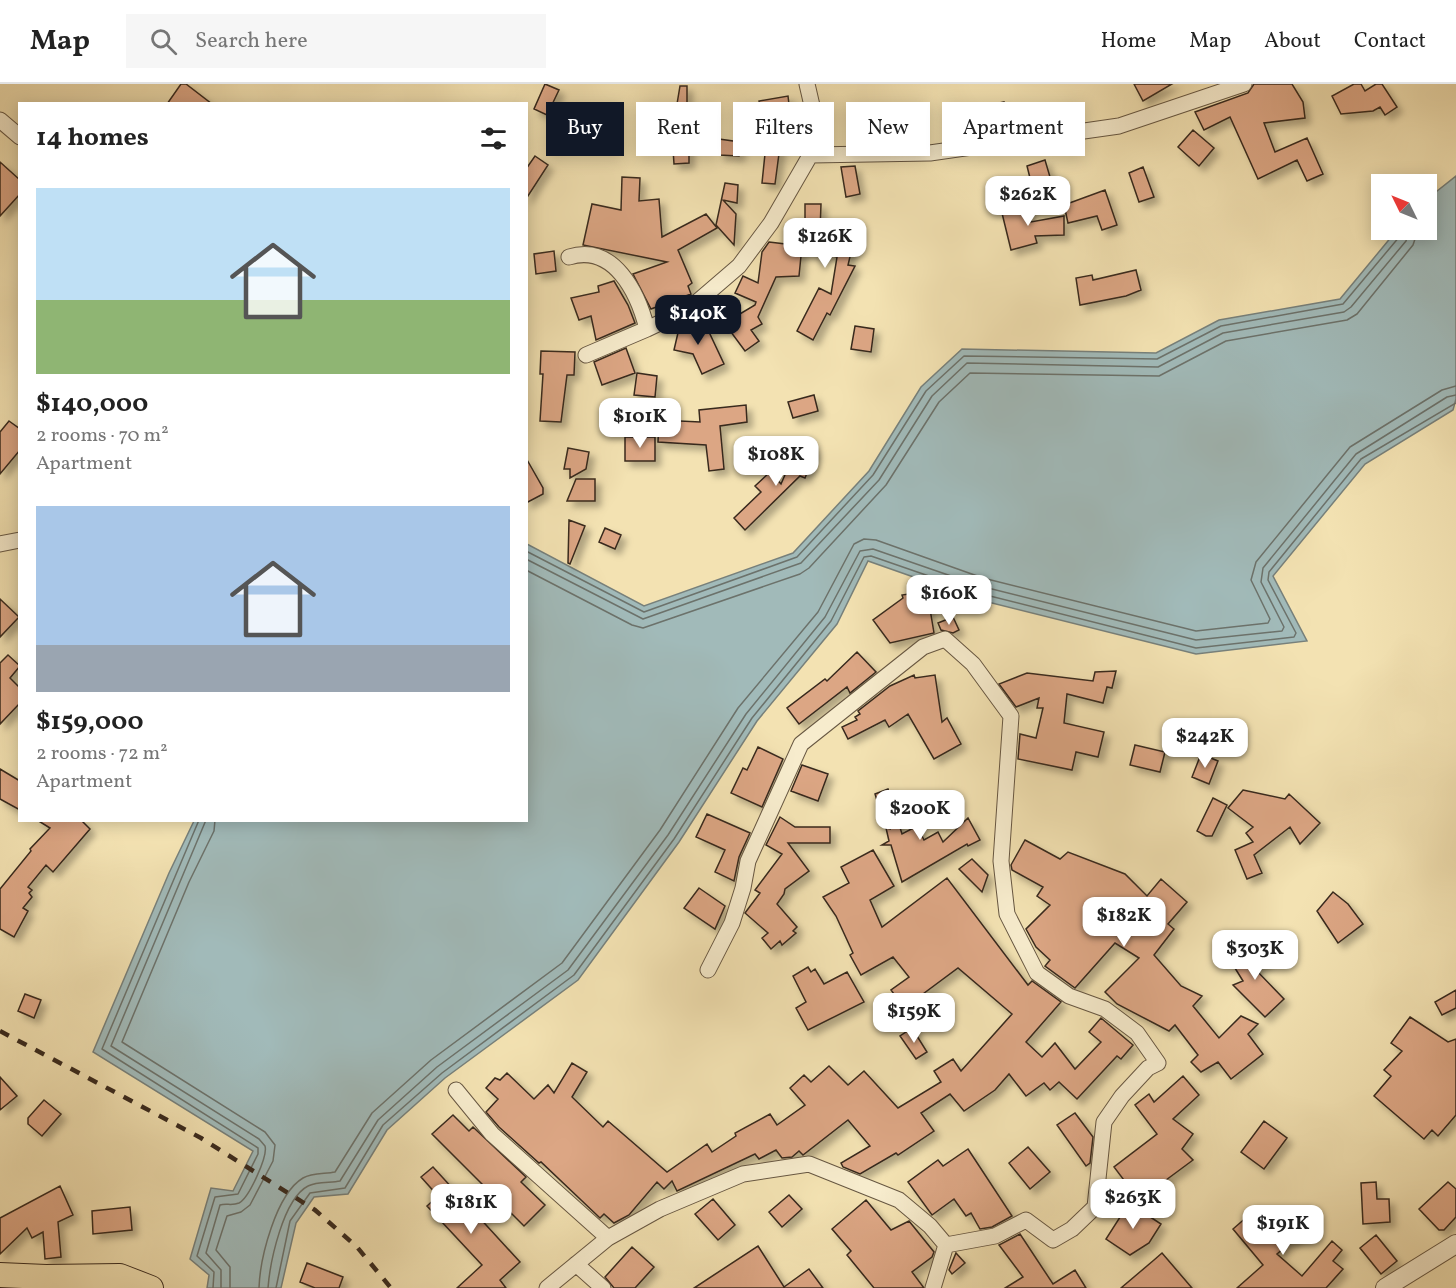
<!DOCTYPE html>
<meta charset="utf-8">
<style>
:root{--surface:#fff;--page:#f6f6f6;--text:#222;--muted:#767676;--line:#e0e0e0;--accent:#111827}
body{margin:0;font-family:Vollkorn,serif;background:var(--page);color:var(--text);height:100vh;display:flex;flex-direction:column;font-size:22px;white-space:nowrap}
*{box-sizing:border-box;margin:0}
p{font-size:20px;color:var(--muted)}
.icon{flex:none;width:33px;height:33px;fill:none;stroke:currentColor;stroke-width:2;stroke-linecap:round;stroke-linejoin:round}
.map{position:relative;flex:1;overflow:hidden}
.details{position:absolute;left:18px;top:18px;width:510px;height:720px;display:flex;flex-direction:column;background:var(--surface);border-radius:0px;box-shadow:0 3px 15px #0003}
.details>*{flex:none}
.banner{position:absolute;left:546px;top:18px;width:570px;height:54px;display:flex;gap:12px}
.needle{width:39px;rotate:313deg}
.buttons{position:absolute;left:1371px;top:90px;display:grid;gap:12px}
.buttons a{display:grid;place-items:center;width:66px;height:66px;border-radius:0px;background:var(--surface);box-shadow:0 3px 15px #0003;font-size:30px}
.price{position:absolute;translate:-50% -51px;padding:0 14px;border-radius:12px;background:#fff;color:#222;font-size:20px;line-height:39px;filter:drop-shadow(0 2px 3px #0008)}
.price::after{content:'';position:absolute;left:50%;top:36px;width:18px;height:14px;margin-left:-9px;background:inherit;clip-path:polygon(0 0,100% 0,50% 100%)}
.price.selected{background:var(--accent);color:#fff}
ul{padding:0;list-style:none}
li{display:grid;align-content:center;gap:12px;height:318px;padding:0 18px}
li span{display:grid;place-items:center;height:186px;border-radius:0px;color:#555}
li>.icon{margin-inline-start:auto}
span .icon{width:108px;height:108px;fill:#fffc;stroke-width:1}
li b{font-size:26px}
h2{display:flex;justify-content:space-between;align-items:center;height:72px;padding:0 18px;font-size:26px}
.pill{padding:0 21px;border-radius:0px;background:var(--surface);box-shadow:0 3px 15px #0003;font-size:21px;line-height:54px}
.pill.selected{background:var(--accent);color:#fff}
header{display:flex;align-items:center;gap:36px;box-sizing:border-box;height:84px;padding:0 30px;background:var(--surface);border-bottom:2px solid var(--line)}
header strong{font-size:28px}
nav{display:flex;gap:33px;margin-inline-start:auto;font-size:21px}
.search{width:420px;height:54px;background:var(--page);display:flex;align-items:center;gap:15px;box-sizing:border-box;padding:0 21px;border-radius:0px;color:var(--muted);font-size:22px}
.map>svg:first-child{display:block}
</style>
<header>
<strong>Map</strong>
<div class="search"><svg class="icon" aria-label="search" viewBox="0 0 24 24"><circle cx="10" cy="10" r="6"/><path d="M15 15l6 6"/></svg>Search here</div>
<nav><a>Home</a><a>Map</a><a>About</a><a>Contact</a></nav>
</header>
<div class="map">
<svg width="1456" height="1204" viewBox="0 0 1456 1204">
<defs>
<filter id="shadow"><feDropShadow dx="5.5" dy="5.5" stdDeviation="3" flood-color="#0004"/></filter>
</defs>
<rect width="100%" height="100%" fill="#f3e2b2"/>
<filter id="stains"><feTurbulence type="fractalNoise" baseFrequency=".00333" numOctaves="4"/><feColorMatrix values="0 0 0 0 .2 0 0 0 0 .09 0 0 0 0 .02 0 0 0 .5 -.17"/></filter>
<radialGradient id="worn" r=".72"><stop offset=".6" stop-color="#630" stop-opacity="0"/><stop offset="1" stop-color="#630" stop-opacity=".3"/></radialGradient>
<!-- water -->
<path fill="#a1bab9" stroke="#77807b" stroke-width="1.5" d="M1456,92V315L1453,326L1365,380L1273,492L1307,557L1196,570L976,515L868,477L837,540L757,637L679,758L578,896L445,994L387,1046L348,1110L314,1113L296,1139L281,1204H207L209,1191L190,1175L211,1104L233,1107L253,1067L93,968L169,789L194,737L526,736L527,460L644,522L793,469L869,387L921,303L962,265L1156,269L1219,236L1340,215L1397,146H1426L1427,115Z"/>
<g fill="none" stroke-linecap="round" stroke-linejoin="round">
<!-- shore -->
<path stroke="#6c726b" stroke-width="1.5" d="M526,467L644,528L797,473L873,391L926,307L964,272L1157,275L1221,242L1343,220L1400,152L1401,146
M526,475L643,535L801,479L879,396L932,312L967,279L1158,283L1223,249L1344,228L1351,223L1406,157L1409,146
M526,486L632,541L643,544L800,490L809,484L886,401L939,318L970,289L1159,292L1226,257L1347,236L1357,230L1413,161L1418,146
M199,736L102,965L258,1064V1070L238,1110L215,1113L197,1172L214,1188L213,1204
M206,736L111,962L259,1055L265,1062C268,1072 249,1114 239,1119C232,1122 226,1119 220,1121L206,1169L221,1186V1204
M215,736L214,747L189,798L122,958L265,1048L275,1061L273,1077L250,1121L241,1128L227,1132L216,1166L230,1183V1204
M259,1204C260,1174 276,1110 303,1094C312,1089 325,1090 335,1088L372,1029L431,976L562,879L660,746L738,624L818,528L854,460L864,455L876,456L983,494L1196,547L1268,539L1270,535L1251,496L1256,478L1350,363L1442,306L1456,302
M268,1204C270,1178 283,1115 308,1102C317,1097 331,1099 340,1097L378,1036L437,983L568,886L668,751L746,630L825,533L860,467L873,465L980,502L1196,556L1282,547L1284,543L1261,498L1263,484L1356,370L1447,313L1456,311
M276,1204L290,1137L310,1109L345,1104L383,1041L442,989L574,891L674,755L752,634L831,537L864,473L871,472L978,509L1196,564L1294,553L1296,549L1268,496L1269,488L1361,375L1456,319"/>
</g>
<!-- building -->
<path fill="#dca684" stroke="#38291d" stroke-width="1.5" filter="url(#shadow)" d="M181,0H186L212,20H167Z
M545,0L559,6L547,31L534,25Z
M1134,0H1172L1143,17Z
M1254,0H1292L1303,18L1305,34L1264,39L1275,68L1307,54L1323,90L1307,97L1297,76L1258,95L1230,33L1204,46L1195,28L1248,9Z
M1354,0H1361L1365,7L1376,0H1382L1397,23L1385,31L1380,23L1373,27L1341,30L1332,12Z
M680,2H687V22L694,23L691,36L688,35V47L673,50L689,52V79L674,80L672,50Z
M788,12L790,29L763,32L759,17Z
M1004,18L1009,41L994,44L990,21Z
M1193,46L1214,64L1199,82L1178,63Z
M719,55L740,58L739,72L719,71Z
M766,60L780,62L775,100L762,99Z
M535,72L548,81L526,115V85Z
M1045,76L1050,93L1031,98L1027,82Z
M0,78L20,96V110L0,132Z
M855,82L860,110L846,113L841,83Z
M1143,83L1154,113L1139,118L1129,89Z
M622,93L640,94L639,117L659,115L662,153L706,130L717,144L678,166L692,199L688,202L691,210L651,225L633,190L667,178L583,161L592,120L621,126Z
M725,99L738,101L737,119L723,116L736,130L734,161L716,141Z
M1105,106L1117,141L1102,146L1097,132L1068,139L1064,121Z
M1026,119L1031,138L1064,132V151L1035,152L1037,159L1011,166L1001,125Z
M805,120H821L820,147L854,156L848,181L855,182L830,231L827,229L813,256L797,247L819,204L831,210L837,173L805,165Z
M769,158L802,162L799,192L776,193L758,233L762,240L751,246L759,257L745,267L725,240L735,237L733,234L755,221L756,218L735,209L743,192L758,199L762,168Z
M554,167L556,187L536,190L534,170Z
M1136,186L1141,206L1126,212L1080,221L1076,194L1092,191L1093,196Z
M614,197L628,221L635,239L596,256L591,232L579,236L571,214L599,208L598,202Z
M689,236L698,238L695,250L708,246L724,280L702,290L693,270L674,266L680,240Z
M855,242L874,245L871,268L851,265Z
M626,264L635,289L602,301L594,278Z
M541,267L575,268L574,291H567L561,338L540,337L543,290H540Z
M637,289L657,292L655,313L634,311Z
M814,311L818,327L793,334L788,318Z
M746,321L747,338L720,342L724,385L709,387L706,361L658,358L659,336L700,338L699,326Z
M9,337L20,345V366L0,390V348Z
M625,353H655V377H625Z
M812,360L815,369L805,394L800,392L745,446L734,434L761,408L755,402L770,388L781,400L795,368Z
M568,364L589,368L586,385L570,394V385H564Z
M526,374L543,404V410L526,419Z
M576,395H595V417H567Z
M569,436L585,442L570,480L568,479Z
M605,444L621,451L615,465L599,458Z
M927,507L934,549L890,559L873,536L903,514L902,511Z
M0,515L19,533L0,553Z
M953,533L959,546L953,549L941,546L938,539Z
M857,568L876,588L850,609L847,603L799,640L787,624L825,595L827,597Z
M8,571L20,582L10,594L20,604V619L0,640V579Z
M1116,587L1112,604L1107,603L1103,619L1067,610L1064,639L1104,648L1098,673L1076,668L1072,686L1018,675L1020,650L1036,654L1043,624H1037L1039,614L1016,623L999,600L1027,589L1093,597L1095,588Z
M914,591L915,594L935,591L942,638L947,634L961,660L934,675L908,630L889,643L885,636L848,655L842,643L857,636L855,633L860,630L858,627L890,602Z
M1135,661L1165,668L1160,688L1130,681Z
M758,663L783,675L762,723L731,709L743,684L747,686Z
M1201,670L1218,677L1209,700L1192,693Z
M802,681L828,690L818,717L791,707Z
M0,685L20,697V726L0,715Z
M888,705L902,750L917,742L924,756L938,748L943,758L968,734L980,756L968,762L967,760L902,798L891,761H882L889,757L886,744L891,745L885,742L875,710Z
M1243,706L1285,715L1289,710L1320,739L1300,760L1290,743L1254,771L1262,789L1247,795L1235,766L1253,758L1246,749L1253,743L1228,724Z
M1213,714L1227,721L1212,752H1206L1197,747Z
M707,730L750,749L739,773L734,797L715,788L725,766L696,753Z
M780,733L795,743H830V759H788L809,787L785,805L784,810L777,820L797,843L793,847L796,849L782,861L780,857L771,865L762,854L768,849L745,829L760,809L755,806L782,770L766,761Z
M37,736H81L90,745L53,788L46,781L28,803L32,806L29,809L32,813L23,824L28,827L14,853L0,845V805L31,767L30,765L50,744Z
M1025,756L1060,775L1068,768L1125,790L1147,812L1161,795L1187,818L1168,840L1174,845L1154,871L1181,902L1202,912L1193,922L1219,954L1241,932L1258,940L1248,950L1263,970L1231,995L1218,978L1201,988L1191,978L1198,971L1175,941L1169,947L1117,920L1105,908L1139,874L1115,859L1075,904L1045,882L1050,876L1036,863L1026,845L1050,821L1037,812L1043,803L1012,786L1011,781Z
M873,766L894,802L870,816L882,843L947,794L1028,901L1032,897L1061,918L1026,958L1042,973L1055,959L1075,985L1101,958L1089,948L1101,934L1133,961L1121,975L1117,972L1077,1015L1059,998L1050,1006L1044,999L1026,1012L1009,990L995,1006L964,1027L950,1010L921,1029L934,1047L898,1071L896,1069L860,1090L843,1083L841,1079L870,1062L848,1036L803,1071L799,1067L792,1073L782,1074L776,1066L759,1075L755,1070L677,1107L672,1097L664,1105L657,1098L629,1131L614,1139L604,1130L600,1134L541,1078L539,1079L499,1043L486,1028L498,1015L486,1004L495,994L500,996L507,989L534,1015L548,1001L554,1009L572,979L587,988L572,1013L603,1043L608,1037L667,1088L707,1060L712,1068L736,1052L735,1049L770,1030L777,1041L805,1021L790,1004L804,991L811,998L829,982L848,1001L864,987L898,1024L941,998L934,987L953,975L961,987L1012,930L958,884L904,924L891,906L909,893L893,873L861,891L850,871L853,869L836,832L823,813L849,799L841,783Z
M972,775L988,791L982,808L959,785Z
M699,804L725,822L715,845L684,824Z
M1333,808L1348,820L1363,840L1338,859L1317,827Z
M1257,860L1267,878L1255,885L1284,915L1265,933L1233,901L1243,897L1230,876Z
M808,883L811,888L815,885L824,900L847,888L864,918L808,946L796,924L806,918L793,892Z
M1456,906V924L1442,931L1435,918Z
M25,910L41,916L34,934L18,927Z
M1410,933L1448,958L1456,955V1031L1438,1052L1432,1046L1424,1055L1374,1012L1391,992L1384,986L1402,967L1391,959Z
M912,944L927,968L916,975L900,952Z
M1183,992L1199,1011L1173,1035L1193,1050L1182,1065L1193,1076L1139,1116L1114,1083L1157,1050L1135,1021L1149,1010L1154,1018Z
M0,993L17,1012L0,1026Z
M44,1016L61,1030L42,1052L28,1040V1034Z
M1075,1029L1093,1053L1090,1079L1086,1082L1057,1041Z
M453,1031L469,1047L473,1043L526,1093L521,1098L545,1121L524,1142L432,1050Z
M1264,1037L1287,1054L1264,1085L1241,1068Z
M1028,1063L1050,1088L1030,1105L1009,1079Z
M968,1065L1012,1132L992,1143L980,1145L971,1129L966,1132L954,1115L932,1131L908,1098L938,1076L943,1082Z
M433,1083L520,1178L500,1196L506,1204H457L482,1181L427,1122L438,1112L421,1093Z
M1376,1098L1377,1115H1389L1390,1138L1363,1140L1361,1099Z
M1448,1098L1456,1105V1133L1444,1146H1439L1419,1125Z
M60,1102L73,1131L58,1138L61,1173L45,1175L43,1148L32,1154L27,1144L0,1170V1134Z
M789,1111L802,1125L782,1143L769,1128Z
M713,1115L735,1141L718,1156L695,1130Z
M866,1116L891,1146L909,1137L934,1168L932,1173L912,1188L924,1204H874L847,1171L851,1167L832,1145Z
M1129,1119L1161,1140L1149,1159L1130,1171L1106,1155Z
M130,1123L132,1146L93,1150L92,1127Z
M1256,1125L1271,1143L1286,1131L1301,1150L1277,1170L1302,1192L1332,1157L1342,1166L1333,1177L1343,1185L1326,1204H1237L1263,1181L1233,1145Z
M1020,1150L1053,1200L1075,1186L1086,1204H1005L1023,1193L999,1161Z
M1376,1151L1397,1177L1381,1190L1360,1164Z
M758,1162L784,1203L809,1185L823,1204H694Z
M632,1163L654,1183L635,1204H614L605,1193Z
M956,1169L965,1179L952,1190L949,1186Z
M1162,1169L1192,1204H1121L1154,1176Z
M307,1179L343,1193L339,1204H315L300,1198Z"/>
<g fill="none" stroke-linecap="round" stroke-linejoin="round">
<!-- minor casing -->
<g stroke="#675742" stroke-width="17">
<path id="minor" d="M0,36L20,53
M811,71L930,69L1119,42L1244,0
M569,173C614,159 638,209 647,245L689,225L739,182L771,139L815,63L816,39L807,0
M586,271L647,245
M0,460L20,456
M708,886L732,839L743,804L748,777L801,660L923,563L945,555L973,580L1011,632L1001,777L1007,830L1037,889L1069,912L1105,925L1137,949L1158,979L1148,984L1122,1012L1104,1038L1095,1123L1072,1145L1053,1156L1026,1136L995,1152L946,1161
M456,1006L492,1050L608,1154
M576,1180L603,1204
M547,1204L608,1154L660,1125L743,1090L809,1080L899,1116L930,1142L946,1161L933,1204"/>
</g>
<!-- tertiary casing -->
<g stroke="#675742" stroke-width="20">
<path id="tertiary" d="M1385,1204L1456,1160"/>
</g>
<!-- trunk casing -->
<g stroke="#38291d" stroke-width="26">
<path id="trunk" d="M0,1191L46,1193L120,1192L151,1204"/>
</g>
<!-- minor -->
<use href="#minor" stroke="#f7eccd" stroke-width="15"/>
<!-- tertiary -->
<use href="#tertiary" stroke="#f7eccd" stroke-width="18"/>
<!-- trunk -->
<use href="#trunk" stroke="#f3e2b2" stroke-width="24"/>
<!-- rail -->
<path stroke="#38291d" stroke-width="4.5" stroke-dasharray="10 10" stroke-linecap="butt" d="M0,947L201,1054L315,1126L357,1163L391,1204"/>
</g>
<rect width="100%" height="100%" filter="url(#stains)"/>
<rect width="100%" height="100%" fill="url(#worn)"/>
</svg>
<div class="buttons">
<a><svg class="needle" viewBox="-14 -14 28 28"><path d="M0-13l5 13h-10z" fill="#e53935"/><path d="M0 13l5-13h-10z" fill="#767676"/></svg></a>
</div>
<b class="price" style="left:1028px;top:143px">$262K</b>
<b class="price" style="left:825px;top:185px">$126K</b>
<b class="price selected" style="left:698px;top:262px">$140K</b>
<b class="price" style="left:640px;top:365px">$101K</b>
<b class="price" style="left:776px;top:403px">$108K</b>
<b class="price" style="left:949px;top:542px">$160K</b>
<b class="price" style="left:1205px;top:685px">$242K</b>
<b class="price" style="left:920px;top:757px">$200K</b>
<b class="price" style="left:1124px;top:864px">$182K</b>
<b class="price" style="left:1255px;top:897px">$303K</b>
<b class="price" style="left:914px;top:960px">$159K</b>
<b class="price" style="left:1133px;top:1146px">$263K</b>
<b class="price" style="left:471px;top:1151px">$181K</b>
<b class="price" style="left:1283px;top:1172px">$191K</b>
<div class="banner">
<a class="pill selected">Buy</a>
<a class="pill">Rent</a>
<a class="pill">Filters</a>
<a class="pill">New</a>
<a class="pill">Apartment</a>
</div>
<section class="details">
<h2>14 homes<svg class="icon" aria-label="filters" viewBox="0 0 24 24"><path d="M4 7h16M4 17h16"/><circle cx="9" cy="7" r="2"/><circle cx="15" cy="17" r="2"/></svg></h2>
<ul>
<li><span style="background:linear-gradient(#bfe0f5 60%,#8fb573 0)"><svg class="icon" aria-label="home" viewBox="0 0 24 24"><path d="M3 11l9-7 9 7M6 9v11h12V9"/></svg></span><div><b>$140,000</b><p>2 rooms · 70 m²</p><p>Apartment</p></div></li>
<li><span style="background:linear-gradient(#a9c7e8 75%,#9aa5b1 0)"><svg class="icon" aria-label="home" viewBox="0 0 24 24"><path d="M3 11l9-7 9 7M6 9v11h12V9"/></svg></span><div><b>$159,000</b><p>2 rooms · 72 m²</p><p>Apartment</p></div></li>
</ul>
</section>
</div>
